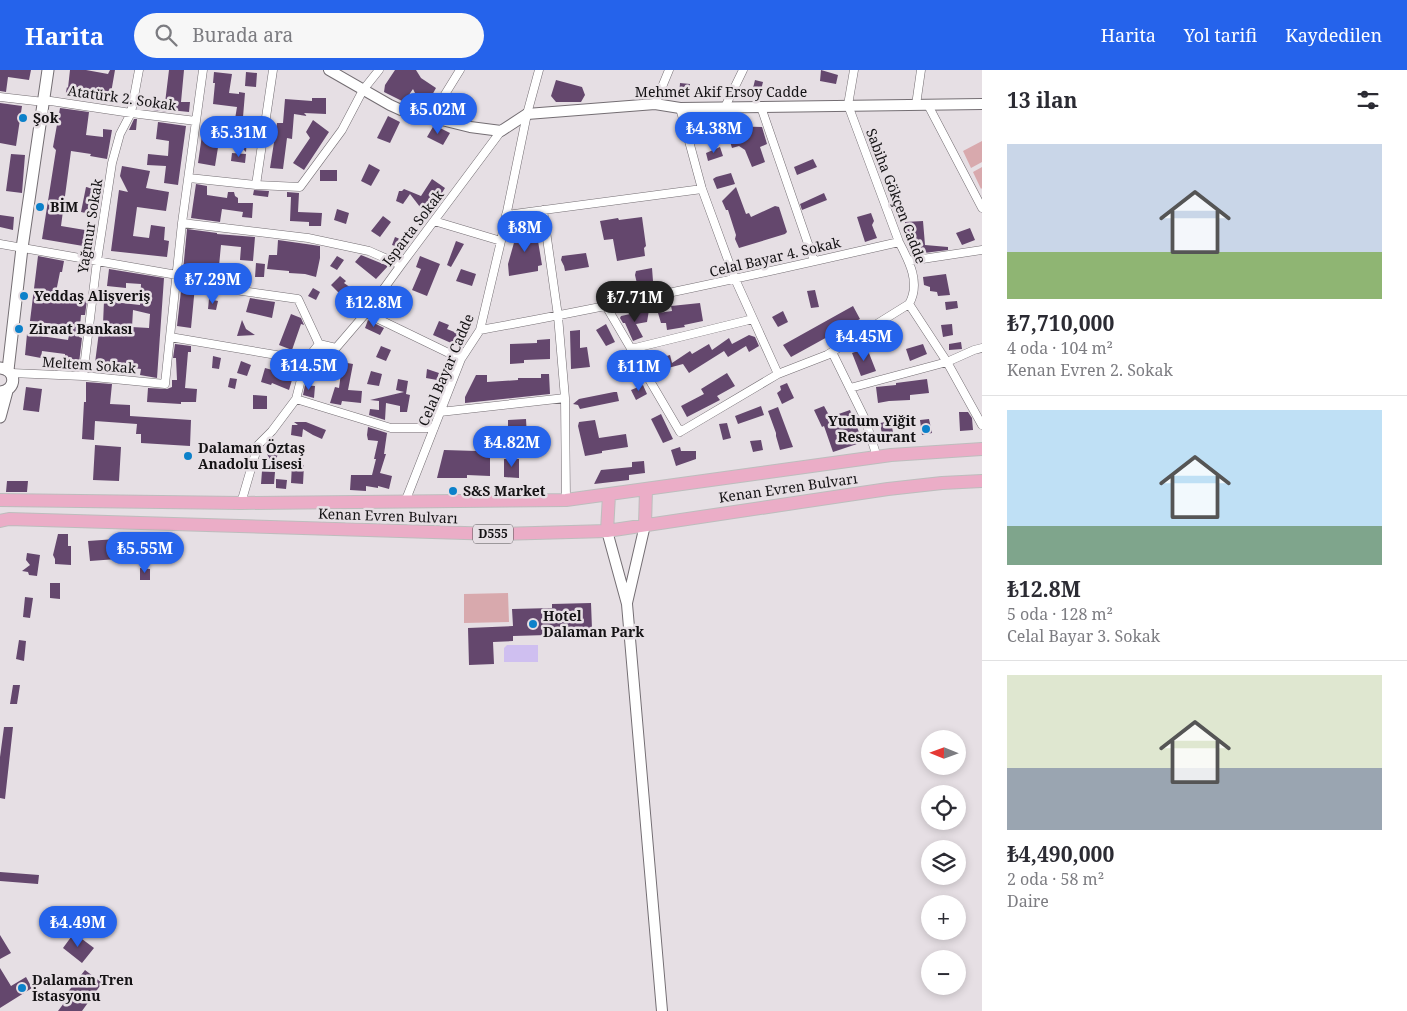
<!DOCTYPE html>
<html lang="tr">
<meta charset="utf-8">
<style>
:root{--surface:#fff;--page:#f7f7f7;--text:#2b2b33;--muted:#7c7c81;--line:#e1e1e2;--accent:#2563eb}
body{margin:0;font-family:"Noto Serif",serif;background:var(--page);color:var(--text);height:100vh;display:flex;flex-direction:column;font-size:19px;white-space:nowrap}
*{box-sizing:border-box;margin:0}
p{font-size:16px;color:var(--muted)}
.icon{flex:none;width:28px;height:28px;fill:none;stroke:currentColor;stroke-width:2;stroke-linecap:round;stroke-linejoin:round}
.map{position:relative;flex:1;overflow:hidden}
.drawer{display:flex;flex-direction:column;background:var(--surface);width:425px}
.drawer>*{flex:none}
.needle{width:32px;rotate:271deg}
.buttons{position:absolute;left:921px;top:660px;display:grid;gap:10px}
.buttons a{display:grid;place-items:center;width:45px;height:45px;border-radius:50%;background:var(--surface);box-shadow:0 2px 8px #0003;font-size:25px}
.price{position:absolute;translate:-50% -42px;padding:0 11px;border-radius:18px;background:var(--accent);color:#fff;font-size:16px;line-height:32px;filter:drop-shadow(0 1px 2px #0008)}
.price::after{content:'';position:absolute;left:50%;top:30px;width:15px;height:11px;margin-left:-8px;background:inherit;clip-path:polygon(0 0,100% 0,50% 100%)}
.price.active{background:#222;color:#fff}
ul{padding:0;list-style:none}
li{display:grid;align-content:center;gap:10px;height:265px;padding:0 25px}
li+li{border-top:1px solid var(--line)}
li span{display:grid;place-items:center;height:155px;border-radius:0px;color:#555}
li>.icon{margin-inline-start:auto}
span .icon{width:90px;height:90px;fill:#fffc;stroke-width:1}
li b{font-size:21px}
h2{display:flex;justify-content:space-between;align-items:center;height:60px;padding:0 25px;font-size:21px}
header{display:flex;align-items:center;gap:30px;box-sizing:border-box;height:70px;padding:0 25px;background:var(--accent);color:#fff}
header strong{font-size:24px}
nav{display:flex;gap:28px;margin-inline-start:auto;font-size:18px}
.search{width:350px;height:45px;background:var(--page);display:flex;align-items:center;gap:12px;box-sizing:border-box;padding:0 18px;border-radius:28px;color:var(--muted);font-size:19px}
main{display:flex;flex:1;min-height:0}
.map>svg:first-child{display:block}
</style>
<header>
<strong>Harita</strong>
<div class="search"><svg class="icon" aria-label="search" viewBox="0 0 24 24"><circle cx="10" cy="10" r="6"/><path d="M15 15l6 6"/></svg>Burada ara</div>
<nav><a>Harita</a><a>Yol tarifi</a><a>Kaydedilen</a></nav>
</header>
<main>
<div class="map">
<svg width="982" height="941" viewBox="0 0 982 941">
<rect width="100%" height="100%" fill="#e6dfe4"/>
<!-- green -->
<path fill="#d8a9ad" d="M982,71V92L971,98L963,81Z
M982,97V118L981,119L973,102Z
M508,523L509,552L464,553V524Z"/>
<!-- water -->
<path fill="#cfbff0" d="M507,575H538V592H504V578Z"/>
<!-- building -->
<path fill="#64476d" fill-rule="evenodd" d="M0,0H31L29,10L8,7L6,22L0,21Z
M70,0H86L108,4L110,0H115L111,23L116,24L115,33L65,27L67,17L68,18Z
M169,0H184L181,32H190L189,42L170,40V42L153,40L155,31L165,33Z
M395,0H416L421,8L436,18L431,27H427L423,32L418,29L413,19L404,32L384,22L385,15Z
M821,0L838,5L836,14L820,11Z
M214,2L232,4L229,23L239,24V22L245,23L243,47L252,48L250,56H248L246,82L234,70V55L237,37L213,34L215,13H213Z
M246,2L257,3L256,17L245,16Z
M556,10L582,17L585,25L581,32H556L551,26Z
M755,10L763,12L760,24L752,22Z
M680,13L690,14L688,26H679Z
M312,28H326V44L304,43L307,46L294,44L292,69L287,68L283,99L270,98L277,53H283L285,29L312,31Z
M0,33L22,36L16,76L0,73Z
M60,38L89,42L86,65L103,67V59L112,60L107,89L90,86L91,84L71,81L61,156L91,161L89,177L42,169L56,80L53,77Z
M388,46L400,52L390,73L377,68Z
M134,49H137L136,60H129Z
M313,50L329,62L304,100L293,93L310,68L306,62Z
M158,52L186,56L178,115L164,113L166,96L147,95L148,84L168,86L169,71L156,69Z
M434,55L450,63L443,75L427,67Z
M725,56L762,57L767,74L760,77L765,92L752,97L745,80L739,76L732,78Z
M203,58L221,59L215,96L198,93Z
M720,77L723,86L708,91L706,83Z
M232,83L246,84L245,93L231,91Z
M11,84L25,85L22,123L6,121Z
M813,89L817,97L797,105L794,97Z
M369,94L380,100L371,116L361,111Z
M122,96L150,101L146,118L169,122L166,141L137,137L133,166L149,168L151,155L165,157L164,170L169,171L167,187L111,181L119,120L128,122L120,106Z
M320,100H337V111H320Z
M731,103L735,114L717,119L713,109L716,107Z
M432,109L445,118L440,126L436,124L428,140L420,137L410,124L403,134L396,131L399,121H402L404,119L421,126Z
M196,114L207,116V125L227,128L228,122H234L235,126L238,128V133H253L252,148L242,147L243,142L222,139L220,152L191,148Z
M86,117L101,120L96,145L81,142Z
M736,117L746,144L749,143L751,147L775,136L779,137L787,162L785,164L739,178L735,169L736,165L728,140H726L722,131Z
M254,120L269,121L268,127L253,125Z
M287,122L299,123L298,142L322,143L321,156H309V152L290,151L291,127H287Z
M824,123L827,130L802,140L800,134Z
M337,139L349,143L346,154L334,150Z
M871,143L874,151L872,155L877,168L865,172L857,147Z
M0,145L14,147L13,160L0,157Z
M383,146L391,152L380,167L371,161Z
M642,147L646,176L644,178L645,186L617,191L613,169L604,170L600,151L618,148L619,150Z
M923,151L925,175L948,177V180L916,184L914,165L907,166L905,152Z
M523,157H532L537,165L542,195L538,196V201L509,206L508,194L517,162Z
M970,158L975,170L962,175L956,163Z
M187,159L217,163V164L255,167L253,191L240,190L241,177L221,175L219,196H234L233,205H218L196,203V204L183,201Z
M395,167L405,171L402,178L392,175Z
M278,170L320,176V188L316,207L305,204L289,203V201L267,199L269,185H277Z
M456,171L464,174L451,197L447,195Z
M586,183L589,197L565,201L564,196L561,190L562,186Z
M361,185L388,196L376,209L355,192Z
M38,186L64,191L62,202H60L55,227L87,230L85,245H81L79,267L82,268L79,293L65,290V284L42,281L41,288L25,285L27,264L68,270L71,256L30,251Z
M337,186L344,190L337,200L330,196Z
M420,186L440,194L427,226L412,220L421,199L416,197Z
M256,193L265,194L264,207H255Z
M652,198L653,211V216L638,218L635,205L636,201Z
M109,199L164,208L157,308L140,305L141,299L95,293L100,254H103L104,231L140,235L141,214L126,213V218L107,216ZM133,240L150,244L149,258L132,257Z
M461,199L476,204L472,216L456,211Z
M946,204L950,225L938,226L937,222L930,221V217L924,215L923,207Z
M340,206L346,211L344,213L364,227L359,235L353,233L343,227L331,215Z
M182,212L195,216L191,258L177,256Z
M313,218L320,222L316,230L308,226Z
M815,220L819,237L811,238L807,221Z
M385,226L395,231L387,247L377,242L381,232Z
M250,228L275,232L272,248L246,242Z
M209,229L218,231L216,240L208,239Z
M957,231L958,238L946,240L945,232Z
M700,233L703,251L684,255L685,257L667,260L666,253H661L658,243L672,241L671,236Z
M853,236L860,249L791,287L783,275Z
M649,240L647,252L636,254L643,267L633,271L625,253H623L620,248L621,246Z
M783,241L788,252L778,257L772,247Z
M291,244L301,248L304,255L301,254L292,280L279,275Z
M242,250L246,259L255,265L237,266Z
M368,250L384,258L380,265L365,258Z
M439,251L449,255L447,259L464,266L458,276L433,265Z
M606,254L615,272L606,276L596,260Z
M952,254L953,265L943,267L941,255Z
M580,260V278L587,277L590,297L571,299L570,261Z
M749,265L755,267L759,276L749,282L746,276L728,287L724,281L689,303L683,294L657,301L653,290L670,285L672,293L690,281L692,284L709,274L712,280L729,268L732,274Z
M550,269V289L524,290V293L510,294V274L537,273V270Z
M961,272L962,279L949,280V274Z
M175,274L191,276V282H188L185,318L197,319L196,332H181V334L147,332L148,318L167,319L172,317V310H177L176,288H173Z
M923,274L927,284L910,291L906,279Z
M381,276L391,280L386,291L376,287Z
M867,278L876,301L861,306L852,283Z
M213,286L221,288L219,299L212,298Z
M241,291L251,295L247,306L237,303Z
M324,292L342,295V292L353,294L348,320L362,321L361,333L342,331L341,335L330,333L335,317L339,318L341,303L323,301Z
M265,298L276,301L275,303L292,310L289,320L272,313L271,315L261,312Z
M427,299L439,303L437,310L426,308Z
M371,301L382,304L379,316L367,314Z
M727,303L735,316L717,326L720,330L687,347L681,336L704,324L701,319Z
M541,304H549L550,324L465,333V327L476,305H487V312L518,310V308H541Z
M230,308L237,309L235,319L228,317Z
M398,309L408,311L406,324L410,325L407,342H400V336L386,333L385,350L369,345L370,339L379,340V331L370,330L404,322L396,320Z
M927,309L929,323L910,325V330L889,331L878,333L876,317L896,315V313Z
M86,312L112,314L110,334L130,335V346L191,350L190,376L141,373V364H136L137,354L95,351L94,370L82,369L84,332H86Z
M787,313L794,328L782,334L777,323L781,320L780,316Z
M305,315L315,316L314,328L303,325Z
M643,315L647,324L636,330L631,320Z
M26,317L42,319L39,342L23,340Z
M614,322H617L619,331L580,339L578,335L573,334L579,329Z
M253,325L267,326V339H253Z
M761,336L764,345L738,354L735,346Z
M824,336L830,347L850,340L863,372L833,382L824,356L822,357L814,340Z
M778,337L793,377L780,380L776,366V363L768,341Z
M959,342H968L972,348L973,360L960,361Z
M661,344L673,369L663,373L651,349Z
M526,349L527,367H508V350Z
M929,349L932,363L922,365L920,350Z
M595,350L599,368L626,364L628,377L602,381V383L585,386L578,356L579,352Z
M891,351L894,368L883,370L880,353Z
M294,352H306L326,360L322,369L313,365L303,359L302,367L291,365L292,355H298Z
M727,353L731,368L723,370L719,354Z
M368,357L387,363L384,384H386L380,403L392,406L389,419L378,416V418L366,416V421L350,420L351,405H372L376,389H374L378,371L368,370L367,365Z
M477,366H485L484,387H490V406L467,405V408H437L444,380L477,381Z
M761,370L763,380L753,382L750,371Z
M95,375L121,377L119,411L93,410Z
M680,377L681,381H696V389L676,396L671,380Z
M269,378L279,380L274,397L267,384Z
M504,389H519V408L504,407Z
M644,391L645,403L629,405V410L594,414L601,400L632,397V392Z
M292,394L304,395L303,414L291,413Z
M262,401L275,402L274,414H261Z
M276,409L287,410L286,419L276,418Z
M7,411H28L27,422H6Z
M58,464H68V476H71V495L55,494V489L53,485Z
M116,469L117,489L90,491L88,471Z
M27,483L40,485L37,506L29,505L28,502L22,501L30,495L26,490Z
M140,498L150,499V510H140Z
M50,513H60V529L50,528Z
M25,527L33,528L30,548L23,547Z
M591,533L592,559L547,560V565L513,566V571L493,572L494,594L469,595L468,558L513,556L512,539L552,538V534Z
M19,570L26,571L24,591L16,589Z
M13,615H20L17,634H10Z
M4,657H13L5,729L0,728V687Z
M0,802L39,805L38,814L0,811Z
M74,863L94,878L82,893L63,878Z
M0,865L11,883L0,889Z
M0,898L11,916L26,907L32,918L0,938Z
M85,900L102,913L82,941H58L70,925L67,923Z"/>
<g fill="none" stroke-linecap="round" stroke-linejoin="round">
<!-- minor casing -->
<g stroke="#746e73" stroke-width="9">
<path id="minor" d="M854,0L848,35L899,172C909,191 921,213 909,234L947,292L982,355
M0,27L44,32
M44,30L131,43L196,51
M655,34L669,0
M916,35L921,0
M928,35L982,138
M725,37L743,0
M761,37L814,191
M680,38L702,119L735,209L778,304
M431,47L460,0
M189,108L256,115L300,117L342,60L363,20L379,0
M256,115L273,0
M543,140L558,246L565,328L566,430
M506,145L702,119
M434,151L501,171
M182,153L308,168L369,181L401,195
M0,174L177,205L228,219L298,229L319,274
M909,191L982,180
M606,236L680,362L778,304L827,285L909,234
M366,243L461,289
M480,260C620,235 760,204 899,172
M170,267L306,290
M631,279L753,249
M832,282L865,349L877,387
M11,303L83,306L165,314L182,153L203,0
M83,306L97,191L112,93L120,64L131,43L139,0
M850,318L947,292L974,280L982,278
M296,329L391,358H434
M440,342L565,328
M405,432L461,289L480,260L501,171L527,44L539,0
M241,433L258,375L272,361L296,329L306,290L319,274L336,278L366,243L401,195L501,61"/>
</g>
<!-- tertiary casing -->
<g stroke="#746e73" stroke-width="12">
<path id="tertiary" d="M329,0L390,35L401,40L470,57L501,61L527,44L655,34L680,38L982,34
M607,461L627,534L662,941
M627,533L645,455"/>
</g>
<!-- secondary casing -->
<g stroke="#746e73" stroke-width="13">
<path id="secondary" d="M0,298C17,300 17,320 0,322
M8,300L22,178L48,0
M0,347L7,321"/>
</g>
<!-- primary casing -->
<g stroke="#bdbdbd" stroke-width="14">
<path id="primary" d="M0,430L241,433L566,430L891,385L982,379
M0,451L9,449L497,464L607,461L888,419L942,413L982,411
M645,455L646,420
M607,461L609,425"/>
</g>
<!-- minor -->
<use href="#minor" stroke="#fff" stroke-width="8"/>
<!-- tertiary -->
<use href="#tertiary" stroke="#fff" stroke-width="10"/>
<!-- secondary -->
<use href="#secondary" stroke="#fff" stroke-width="11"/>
<!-- primary -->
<use href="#primary" stroke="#ebadc7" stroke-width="12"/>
</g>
<!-- markers -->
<g fill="#0c81ca" stroke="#e6dfe4" stroke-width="2">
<circle cx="23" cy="48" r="5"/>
<circle cx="40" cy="137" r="5"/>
<circle cx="24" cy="226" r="5"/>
<circle cx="19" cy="259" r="5"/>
<circle cx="926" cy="359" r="5"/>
<circle cx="188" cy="386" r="5"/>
<circle cx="453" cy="421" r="5"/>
<circle cx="533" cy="554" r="5"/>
<circle cx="22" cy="918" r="5"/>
</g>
<g text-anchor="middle" stroke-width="5" stroke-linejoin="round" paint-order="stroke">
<!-- shield labels -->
<rect fill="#e6dfe4" stroke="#535052" stroke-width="1" x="473" y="454.5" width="40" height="19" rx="4"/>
<g font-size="12" font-weight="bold" fill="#141214">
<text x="493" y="468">D555</text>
</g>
<!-- street labels -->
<g font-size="14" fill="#141214" stroke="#e6dfe4">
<text x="721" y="27">Mehmet Akif Ersoy Cadde</text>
<text transform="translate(122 28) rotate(8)" y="5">Atatürk 2. Sokak</text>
<text transform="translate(896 126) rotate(69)" y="5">Sabiha Gökçen Cadde</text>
<text transform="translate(90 156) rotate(-81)" y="5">Yağmur Sokak</text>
<text transform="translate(413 158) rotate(-53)" y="5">Isparta Sokak</text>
<text transform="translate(775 187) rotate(-13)" y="5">Celal Bayar 4. Sokak</text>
<text transform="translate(89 295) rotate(4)" y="5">Meltem Sokak</text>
<text transform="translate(446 300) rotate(-67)" y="5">Celal Bayar Cadde</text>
<text transform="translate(788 418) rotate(-8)" y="5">Kenan Evren Bulvarı</text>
<text transform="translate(388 446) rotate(2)" y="5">Kenan Evren Bulvarı</text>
</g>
<!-- poi labels -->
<g font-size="14" font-weight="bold" fill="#141214" stroke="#e6dfe4" text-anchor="start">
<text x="33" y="53">Şok</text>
<text x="50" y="142">BİM</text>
<text x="34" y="231">Yeddaş Alişveriş</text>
<text x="29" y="264">Ziraat Bankası</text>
<text x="916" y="356" text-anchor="end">Yudum Yiğit<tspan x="916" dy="16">Restaurant</tspan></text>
<text x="198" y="383">Dalaman Öztaş<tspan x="198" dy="16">Anadolu Lisesi</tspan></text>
<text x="463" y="426">S&amp;S Market</text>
<text x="543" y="551">Hotel<tspan x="543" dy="16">Dalaman Park</tspan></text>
<text x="32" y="915">Dalaman Tren<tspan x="32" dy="16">İstasyonu</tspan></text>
</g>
</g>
</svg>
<div class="buttons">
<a><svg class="needle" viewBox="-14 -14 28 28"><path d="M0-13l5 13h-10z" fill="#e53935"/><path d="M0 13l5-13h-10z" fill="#7c7c81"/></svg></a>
<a><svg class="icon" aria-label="locate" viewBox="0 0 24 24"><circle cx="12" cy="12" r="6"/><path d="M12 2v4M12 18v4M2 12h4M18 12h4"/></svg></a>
<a><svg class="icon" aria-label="layers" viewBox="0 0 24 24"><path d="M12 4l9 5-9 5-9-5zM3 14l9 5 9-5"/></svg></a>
<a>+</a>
<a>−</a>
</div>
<b class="price" style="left:438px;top:65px">₺5.02M</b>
<b class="price" style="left:714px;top:84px">₺4.38M</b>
<b class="price" style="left:239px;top:88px">₺5.31M</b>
<b class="price" style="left:525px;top:183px">₺8M</b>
<b class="price" style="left:213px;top:235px">₺7.29M</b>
<b class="price active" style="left:635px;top:253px">₺7.71M</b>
<b class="price" style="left:374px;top:258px">₺12.8M</b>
<b class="price" style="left:864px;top:292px">₺4.45M</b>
<b class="price" style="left:309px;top:321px">₺14.5M</b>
<b class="price" style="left:639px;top:322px">₺11M</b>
<b class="price" style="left:512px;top:398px">₺4.82M</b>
<b class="price" style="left:145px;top:504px">₺5.55M</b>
<b class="price" style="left:78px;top:878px">₺4.49M</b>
</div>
<section class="drawer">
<h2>13 ilan<svg class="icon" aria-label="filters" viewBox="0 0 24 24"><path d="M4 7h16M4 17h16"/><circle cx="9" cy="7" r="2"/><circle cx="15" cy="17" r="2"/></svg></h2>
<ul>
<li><span style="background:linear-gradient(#c9d6e8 70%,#8fb573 0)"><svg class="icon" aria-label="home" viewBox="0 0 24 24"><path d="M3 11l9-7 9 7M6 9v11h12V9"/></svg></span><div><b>₺7,710,000</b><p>4 oda · 104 m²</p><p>Kenan Evren 2. Sokak</p></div></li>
<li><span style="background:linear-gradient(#bfe0f5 75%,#7fa58c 0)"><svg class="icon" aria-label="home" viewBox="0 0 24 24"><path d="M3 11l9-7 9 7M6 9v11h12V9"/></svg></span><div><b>₺12.8M</b><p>5 oda · 128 m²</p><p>Celal Bayar 3. Sokak</p></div></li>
<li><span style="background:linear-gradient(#dfe7d0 60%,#9aa5b1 0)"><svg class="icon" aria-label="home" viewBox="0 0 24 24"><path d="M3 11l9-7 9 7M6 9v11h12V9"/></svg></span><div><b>₺4,490,000</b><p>2 oda · 58 m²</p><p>Daire</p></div></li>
</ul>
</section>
</main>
